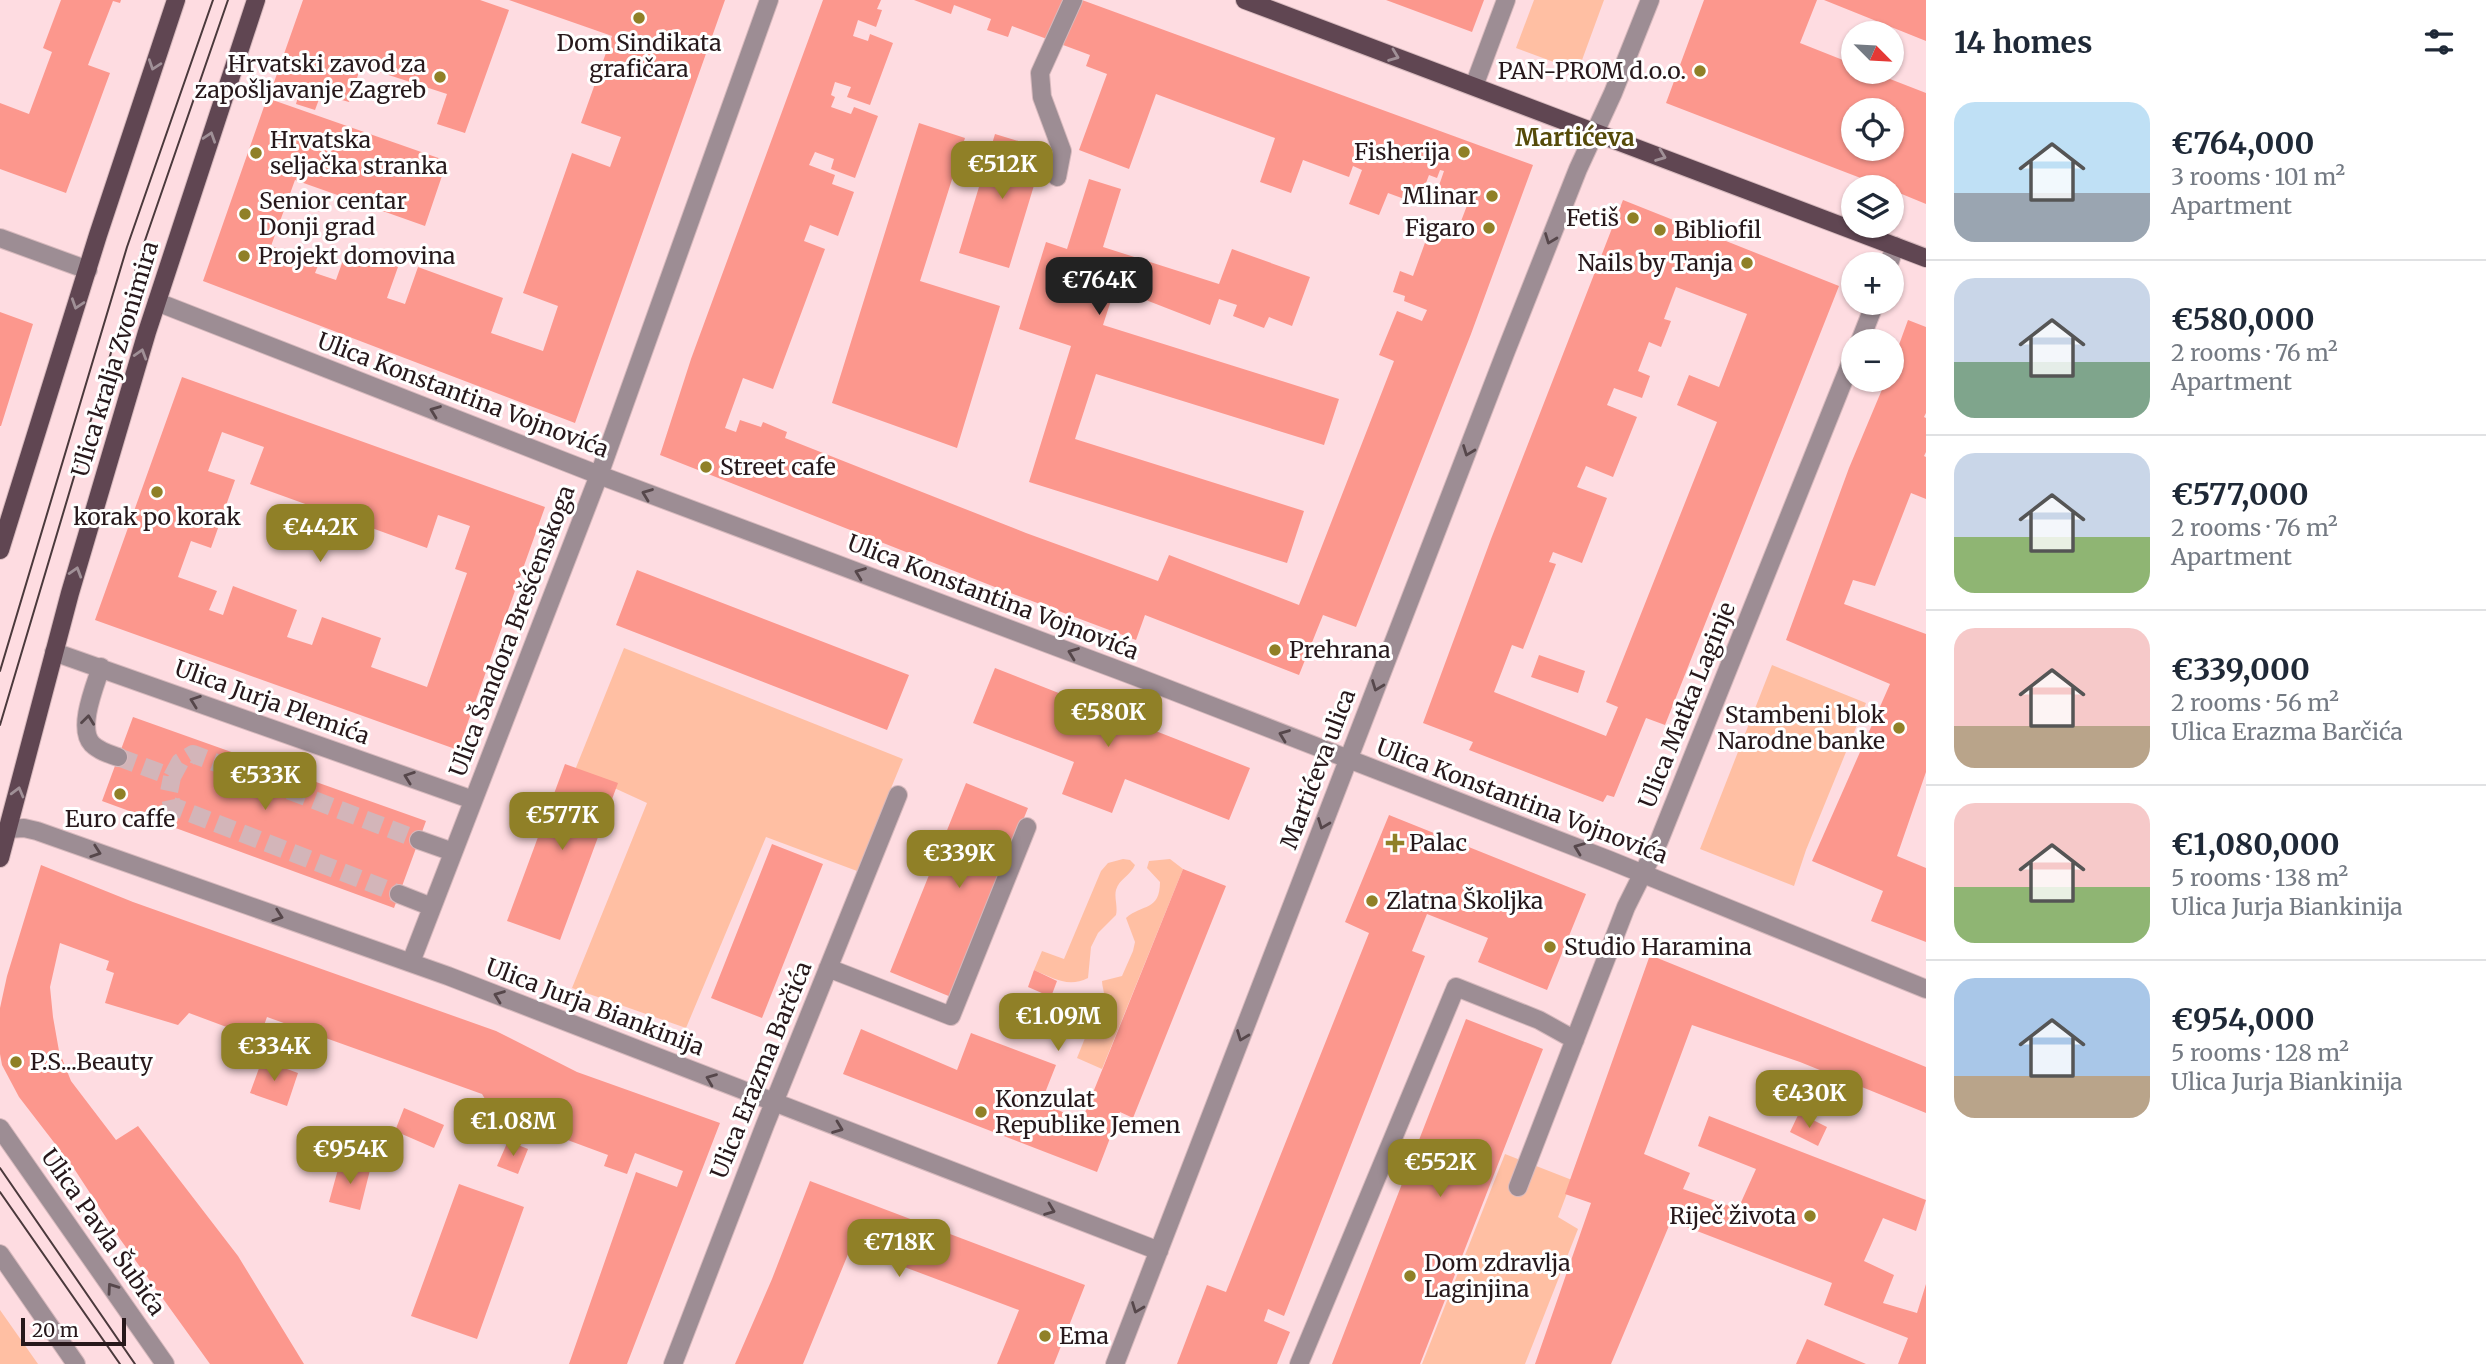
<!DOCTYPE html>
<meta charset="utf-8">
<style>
:root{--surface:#fff;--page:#f6f6f7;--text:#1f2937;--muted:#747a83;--line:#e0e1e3;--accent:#908027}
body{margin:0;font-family:Merriweather,serif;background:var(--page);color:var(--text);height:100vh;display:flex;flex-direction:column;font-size:26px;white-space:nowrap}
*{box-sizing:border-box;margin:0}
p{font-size:23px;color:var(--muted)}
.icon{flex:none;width:38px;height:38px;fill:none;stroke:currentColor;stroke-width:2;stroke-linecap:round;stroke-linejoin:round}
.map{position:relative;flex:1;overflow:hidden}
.side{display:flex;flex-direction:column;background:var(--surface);width:560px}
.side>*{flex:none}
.needle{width:46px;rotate:114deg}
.tools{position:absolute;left:1841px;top:21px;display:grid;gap:14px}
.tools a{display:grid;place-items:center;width:63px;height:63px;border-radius:50%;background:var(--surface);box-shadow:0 2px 5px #0004;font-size:35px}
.scale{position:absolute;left:21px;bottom:18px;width:105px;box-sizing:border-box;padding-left:7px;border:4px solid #27181b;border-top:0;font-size:19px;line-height:24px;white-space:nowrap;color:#27181b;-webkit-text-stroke:5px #fff;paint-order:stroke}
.price{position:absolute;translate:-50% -60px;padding:0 16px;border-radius:14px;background:var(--accent);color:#fff;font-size:23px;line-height:46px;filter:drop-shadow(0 2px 4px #0008)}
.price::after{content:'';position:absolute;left:50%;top:42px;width:21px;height:16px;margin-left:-10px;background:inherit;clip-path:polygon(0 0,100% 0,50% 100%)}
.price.selected{background:#222;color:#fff}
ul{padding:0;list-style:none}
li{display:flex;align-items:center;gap:21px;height:175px;padding:0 28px}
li+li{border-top:2px solid var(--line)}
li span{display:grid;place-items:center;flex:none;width:196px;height:140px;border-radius:21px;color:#555}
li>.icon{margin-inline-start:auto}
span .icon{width:84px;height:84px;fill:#fffc;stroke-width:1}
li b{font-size:30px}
h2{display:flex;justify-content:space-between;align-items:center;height:84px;padding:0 28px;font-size:30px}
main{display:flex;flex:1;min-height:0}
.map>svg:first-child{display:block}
</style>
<main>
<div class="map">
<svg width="1926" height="1364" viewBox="0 0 1926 1364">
<rect width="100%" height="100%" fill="#fedce1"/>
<!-- green -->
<path fill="#ffbfa3" d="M1534,0H1604L1578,71L1516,48Z
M624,648L903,759L857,871L766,837L686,1028L572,988L647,803L575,770Z
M1772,665L1866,703L1806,850L1794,886L1700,849Z
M1123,859L1130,860L1135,865C1131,875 1119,879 1116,890C1114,898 1118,906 1116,915L1098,933L1091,947L1088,978C1068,988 1053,978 1034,970L1042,951L1064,959L1101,871L1108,863Z
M1170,859L1183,869L1102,1069L1077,1058L1087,1033L1047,1016L1054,1001L1065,1005L1074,1019C1089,1022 1103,1015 1104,999C1105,992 1102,987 1102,981L1122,976L1133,951L1135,942L1126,918C1142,904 1160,911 1160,882L1147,868L1149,861Z
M1505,1154L1572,1180L1558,1217L1578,1229L1525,1364H1422Z
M0,1310L38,1364H0Z"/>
<!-- building -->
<path fill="#fc978d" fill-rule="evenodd" d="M61,0H121L120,3L113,1L88,65L110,73L66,193L0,169V103L29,114L52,52L43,48Z
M303,0H480L509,10L465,133L437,124L447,94L361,66L349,102L321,94L315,110L296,104L298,97L272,88Z
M509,0H725L575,423L203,281L267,98L447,161L425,226L295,180L271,246L319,263L315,273L336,280L347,249L398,267L387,298L405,304L418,267L503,298L491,333L543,351L558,306L523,293L572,153L610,167L621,137L581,123L612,36Z
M823,0H881L877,9L882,10L876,27L858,20L853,36L868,41L870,34L893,43L870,105L847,97L851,87L835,82L831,95L835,97L831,107L851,114L854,107L878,116L855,178L831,169L834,159L815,152L809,165L835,175L832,184L854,192L838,236L810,225L804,241L825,249L773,389L743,378L725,428L736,432L740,420L761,427L763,422L787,432L785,438L1026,533L1158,581L1169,555L1299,605L1394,361L1379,355L1397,311L1422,321L1427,310L1404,301L1405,296L1393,292L1400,271L1413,276L1426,240L1434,243L1441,223L1458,229L1468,203L1457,199L1454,207L1434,200L1444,171L1440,170L1437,178L1429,175L1418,204L1388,193L1379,215L1349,204L1362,170L1353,166L1349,177L1303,160L1291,193L1260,182L1275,138L1156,94L1129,169L1079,150L1107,74L1086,66L1090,55L1012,26L1008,37L987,30L991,19L954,5L951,14L914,0H1082L1533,165L1471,334L1356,627L1323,615L1299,675L1145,615L1136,640L1005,591L660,455L691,359Z
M1386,0H1484L1472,32Z
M1704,0H1817L1800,43L1853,64V72H1872L1926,93V204L1892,190V187H1884L1666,103ZM1853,110H1892V149H1853Z
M1824,0H1926V41Z
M919,123L965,138L920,281L1000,306L957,448L832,403Z
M995,134L1045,149L1009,268L959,253Z
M1089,179L1121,189L1103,247L1219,284L1232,249L1310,277L1292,326L1269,317L1264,328L1233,316L1237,305L1219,299L1210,325L1115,288L1103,325L1339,399L1324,445L1096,374L1075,439L1304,511L1287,563L1029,482L1071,346L1019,329L1046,242L1067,249Z
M1623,200L1839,286L1665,725L1646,718L1614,797L1607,795L1603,802L1469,750L1473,742L1423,723L1491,539ZM1676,287L1747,314L1719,387L1689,375L1677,405L1717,422L1606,702L1618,707L1606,736L1494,692L1512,645L1523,649L1556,564L1549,562L1553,552L1582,563L1607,498L1577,487L1586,466L1613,477L1637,417L1607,405L1614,388L1642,398L1650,376L1638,371L1649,342L1661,347L1671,321L1664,319Z
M0,312L33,324L1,426H0Z
M1908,320L1926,327V413L1924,417L1926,418V452L1924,456L1926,457V499L1911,493L1875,586L1853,580L1844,604L1926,634V772L1897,856L1926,868V942L1871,921L1883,891L1812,861L1890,684L1786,640L1849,468L1886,380H1892V364Z
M182,377L545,507L458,750L95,620ZM222,432L264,447L250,484L427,548L438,515L470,526L455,569L467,573L427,687L371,667L381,638L322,617L312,645L287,637L297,610L233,586L223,615L209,610L217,591L178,577L191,541L211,548L235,480L208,471Z
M637,570L909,675L887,730L616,625Z
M1539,655L1585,671L1578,693L1531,677Z
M995,668L1250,768L1229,820L1125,779L1112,813L1062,794L1074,762L973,723Z
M133,717L426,821L394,908L102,801Z
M565,764L618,783L560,940L507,921Z
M966,783L1028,808L951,997L890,972Z
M1389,815L1586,894L1547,990L1478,962L1488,938L1427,914L1412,951L1425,956L1284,1316L1268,1309L1264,1321L1290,1332L1277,1364H1177L1207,1285L1226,1292L1369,933L1345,922Z
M772,844L823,864L762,1018L711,998Z
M41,865L133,902L496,1031L577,1072L720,1123L627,1364H569L636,1172L677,1187L683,1171L635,1153L627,1174L604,1166L608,1155L554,1135L551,1144L502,1127L482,1094L267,1017L259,1039L189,1013L178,1025L105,1003L114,973L106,970L109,961L60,943L50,987L53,1017L59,1051L71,1081L116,1140L138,1126L238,1256L304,1364H210L120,1239L73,1167L19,1097L2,1065L0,1054V1008L7,976Z
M1183,869L1226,886L1133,1118L1120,1112L1097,1172L843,1074L861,1029L957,1070L971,1033L1056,1065L1041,1103L1082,1120Z
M1650,955L1926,1067V1113L1800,1062L1692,1025L1644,1154L1690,1173L1683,1189L1738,1209L1756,1169L1698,1146L1709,1116L1926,1200L1916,1231L1883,1218L1864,1261L1894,1275L1883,1303L1917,1313L1926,1284V1364H1898L1908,1338L1824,1305L1832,1283L1671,1221L1611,1364H1535L1591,1203L1565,1194Z
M1034,970L1057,981L1051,997L1028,987Z
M1466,1019L1543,1049L1420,1364H1332Z
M262,1060L298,1073L287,1106L250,1093Z
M404,1108L444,1125L434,1148L395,1131Z
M1799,1113L1827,1127L1818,1146L1790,1132Z
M508,1141L528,1149L518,1174L497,1166Z
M340,1162L370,1170L360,1210L329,1202Z
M810,1181L1085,1285L1054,1364H997L1019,1310L851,1247L803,1364H735L772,1279Z
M459,1184L524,1207L477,1339L411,1316Z
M1807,1339L1866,1364H1796Z"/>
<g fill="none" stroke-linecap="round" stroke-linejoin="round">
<!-- minor-tunnel -->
<path stroke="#d3b5b9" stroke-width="18" stroke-dasharray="18 9" stroke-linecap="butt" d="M118,757L172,777L169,792L172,806L399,894
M172,777L180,762L193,754L419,840"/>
<!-- minor casing -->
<g stroke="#d7b9bd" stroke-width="20">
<path id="minor" d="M1474,86L1506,0
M1057,177L1062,151L1042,97L1040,73L1073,0
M0,238L88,270
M1889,264L1895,246
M157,302L599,475L1137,677L1609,860L1926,989
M1860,341L1875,303
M54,652L473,800
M101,667C95,686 77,728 92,744C99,751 109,754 118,757
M8,829L24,828L37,831L448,976L1159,1251
M419,840L453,852
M399,894L432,907
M411,962L599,475L769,0
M828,968L951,1016L1027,827
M0,1128L165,1364
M1518,1187L1626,907L1659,841L1853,357
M0,1254L76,1364
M673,1364L765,1125L898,795
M1115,1364L1506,351L1578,169L1613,93L1650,0
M1299,1364L1456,987L1539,1020L1575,1040"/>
</g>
<!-- major casing -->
<g stroke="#d7b9bd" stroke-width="20">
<path id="major" d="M1245,0L1926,258
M0,550L98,235L176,0
M0,858L70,593L147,332L256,0"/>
</g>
<!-- minor -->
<use href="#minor" stroke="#9d8d94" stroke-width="18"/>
<!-- major -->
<use href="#major" stroke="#604652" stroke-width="18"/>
<!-- tram -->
<path stroke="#4b393c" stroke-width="2" d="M0,671L127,247L213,0
M0,725L141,252L228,0
M0,1168L135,1364
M0,1192L120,1364"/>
</g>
<!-- one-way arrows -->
<defs><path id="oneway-chevron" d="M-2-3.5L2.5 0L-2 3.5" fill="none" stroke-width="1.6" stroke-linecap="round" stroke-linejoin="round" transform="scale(1.75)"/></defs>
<g stroke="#a09097">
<use href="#oneway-chevron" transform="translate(1394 56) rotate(21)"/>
<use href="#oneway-chevron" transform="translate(154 65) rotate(109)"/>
<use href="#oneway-chevron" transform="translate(210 137) rotate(-72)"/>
<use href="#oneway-chevron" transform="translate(1661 156) rotate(21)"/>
<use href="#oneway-chevron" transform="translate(77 304) rotate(108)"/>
<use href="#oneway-chevron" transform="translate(141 354) rotate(-73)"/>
<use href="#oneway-chevron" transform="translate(76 572) rotate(-73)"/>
<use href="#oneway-chevron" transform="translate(18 792) rotate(-75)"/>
</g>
<g stroke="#56474b">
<use href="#oneway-chevron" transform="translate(1550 239) rotate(111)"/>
<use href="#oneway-chevron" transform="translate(435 411) rotate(-159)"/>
<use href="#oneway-chevron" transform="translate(1468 451) rotate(111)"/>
<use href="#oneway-chevron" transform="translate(647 494) rotate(-159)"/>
<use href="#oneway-chevron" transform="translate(860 573) rotate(-159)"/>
<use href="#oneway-chevron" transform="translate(1073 653) rotate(-159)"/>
<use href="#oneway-chevron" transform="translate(1377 686) rotate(111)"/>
<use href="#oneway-chevron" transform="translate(195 701) rotate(-160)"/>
<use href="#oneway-chevron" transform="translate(88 720) rotate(-83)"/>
<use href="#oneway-chevron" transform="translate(1284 735) rotate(-159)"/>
<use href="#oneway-chevron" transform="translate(409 777) rotate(-160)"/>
<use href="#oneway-chevron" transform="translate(1323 824) rotate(111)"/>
<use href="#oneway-chevron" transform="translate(1579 848) rotate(-159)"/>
<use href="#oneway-chevron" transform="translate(96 852) rotate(19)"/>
<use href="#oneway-chevron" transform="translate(278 916) rotate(19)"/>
<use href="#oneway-chevron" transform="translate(499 996) rotate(-159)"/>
<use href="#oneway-chevron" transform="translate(1242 1036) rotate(111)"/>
<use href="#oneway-chevron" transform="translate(711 1079) rotate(-158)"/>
<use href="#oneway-chevron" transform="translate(838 1128) rotate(21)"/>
<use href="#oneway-chevron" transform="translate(1050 1210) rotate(21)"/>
<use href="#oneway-chevron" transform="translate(112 1288) rotate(-125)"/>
<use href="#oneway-chevron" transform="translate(1137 1308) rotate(111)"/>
</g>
<!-- markers -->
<g fill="#908027" stroke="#fff" stroke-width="2.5">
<circle cx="639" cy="18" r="7"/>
<circle cx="1700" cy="71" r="7"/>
<circle cx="440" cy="77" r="7"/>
<circle cx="1464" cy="152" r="7"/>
<circle cx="256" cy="153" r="7"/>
<circle cx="1492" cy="196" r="7"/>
<circle cx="245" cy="214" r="7"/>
<circle cx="1633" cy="218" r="7"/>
<circle cx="1489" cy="228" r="7"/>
<circle cx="1660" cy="230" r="7"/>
<circle cx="244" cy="256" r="7"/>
<circle cx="1747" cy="263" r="7"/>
<circle cx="706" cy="467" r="7"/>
<circle cx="157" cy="492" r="7"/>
<circle cx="1275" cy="650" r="7"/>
<circle cx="1899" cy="728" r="7"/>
<circle cx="120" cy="794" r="7"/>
<path d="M1391.5 832.5h7v7h7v7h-7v7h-7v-7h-7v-7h7z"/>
<circle cx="1372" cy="901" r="7"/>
<circle cx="1550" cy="947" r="7"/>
<circle cx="16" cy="1062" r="7"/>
<circle cx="981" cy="1112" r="7"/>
<circle cx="1810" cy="1216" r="7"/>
<circle cx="1410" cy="1276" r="7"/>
<circle cx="1045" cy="1336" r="7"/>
</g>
<g text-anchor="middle" stroke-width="6" stroke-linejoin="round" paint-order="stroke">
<!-- poi labels -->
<g font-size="23" fill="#27181b" stroke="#fff" text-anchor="start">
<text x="639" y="51" text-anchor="middle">Dom Sindikata<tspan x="639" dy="26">grafičara</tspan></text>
<text x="426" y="72" text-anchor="end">Hrvatski zavod za<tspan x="426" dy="26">zapošljavanje Zagreb</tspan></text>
<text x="1686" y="79" text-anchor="end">PAN-PROM d.o.o.</text>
<text x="270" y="148">Hrvatska<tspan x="270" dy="26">seljačka stranka</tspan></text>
<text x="1450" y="160" text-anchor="end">Fisherija</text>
<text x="1478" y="204" text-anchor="end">Mlinar</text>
<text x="259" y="209">Senior centar<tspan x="259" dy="26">Donji grad</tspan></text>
<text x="1619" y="226" text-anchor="end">Fetiš</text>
<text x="1475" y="236" text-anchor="end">Figaro</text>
<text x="1674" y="238">Bibliofil</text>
<text x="258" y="264">Projekt domovina</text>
<text x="1733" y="271" text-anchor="end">Nails by Tanja</text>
<text x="720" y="475">Street cafe</text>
<text x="157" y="525" text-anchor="middle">korak po korak</text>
<text x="1289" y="658">Prehrana</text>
<text x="1885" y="723" text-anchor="end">Stambeni blok<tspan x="1885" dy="26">Narodne banke</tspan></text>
<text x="120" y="827" text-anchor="middle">Euro caffe</text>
<text x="1409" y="851">Palac</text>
<text x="1386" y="909">Zlatna Školjka</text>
<text x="1564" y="955">Studio Haramina</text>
<text x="30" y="1070">P.S...Beauty</text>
<text x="995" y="1107">Konzulat<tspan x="995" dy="26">Republike Jemen</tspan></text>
<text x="1796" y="1224" text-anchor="end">Riječ života</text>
<text x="1424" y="1271">Dom zdravlja<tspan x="1424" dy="26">Laginjina</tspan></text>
<text x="1059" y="1344">Ema</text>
</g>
<!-- street labels -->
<g font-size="23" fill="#27181b" stroke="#fff">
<text transform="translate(115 359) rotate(-73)" y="8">Ulica kralja Zvonimira</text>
<text transform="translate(463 395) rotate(21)" y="8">Ulica Konstantina Vojnovića</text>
<text transform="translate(993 597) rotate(21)" y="8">Ulica Konstantina Vojnovića</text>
<text transform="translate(512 631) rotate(-69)" y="8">Ulica Šandora Brešćenskoga</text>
<text transform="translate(272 702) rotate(20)" y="8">Ulica Jurja Plemića</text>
<text transform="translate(1687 705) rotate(-68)" y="8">Ulica Matka Laginje</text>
<text transform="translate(1318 769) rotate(-69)" y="8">Martićeva ulica</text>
<text transform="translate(1522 801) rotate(21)" y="8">Ulica Konstantina Vojnovića</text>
<text transform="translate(595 1007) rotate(21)" y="8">Ulica Jurja Biankinija</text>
<text transform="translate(761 1070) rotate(-68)" y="8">Ulica Erazma Barčića</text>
<text transform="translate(103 1232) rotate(55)" y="8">Ulica Pavla Šubića</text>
</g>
<!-- neighbourhood labels -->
<g font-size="24" font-weight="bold" fill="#554a09" stroke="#fff">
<text x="1575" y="146">Martićeva</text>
</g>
</g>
</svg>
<div class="tools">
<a><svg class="needle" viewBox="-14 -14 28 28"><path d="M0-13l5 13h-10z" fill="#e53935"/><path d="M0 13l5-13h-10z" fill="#747a83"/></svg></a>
<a><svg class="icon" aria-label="locate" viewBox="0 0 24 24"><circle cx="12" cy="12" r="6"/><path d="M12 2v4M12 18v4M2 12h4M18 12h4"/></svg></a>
<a><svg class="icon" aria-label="layers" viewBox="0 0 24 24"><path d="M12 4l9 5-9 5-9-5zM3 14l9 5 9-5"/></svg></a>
<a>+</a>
<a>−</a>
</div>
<div class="scale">20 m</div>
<b class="price" style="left:1002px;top:201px">€512K</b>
<b class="price selected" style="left:1099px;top:317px">€764K</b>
<b class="price" style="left:320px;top:564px">€442K</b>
<b class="price" style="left:1108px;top:749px">€580K</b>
<b class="price" style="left:265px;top:812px">€533K</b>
<b class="price" style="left:562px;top:852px">€577K</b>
<b class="price" style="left:959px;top:890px">€339K</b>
<b class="price" style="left:1058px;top:1053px">€1.09M</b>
<b class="price" style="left:274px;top:1083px">€334K</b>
<b class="price" style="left:1809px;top:1130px">€430K</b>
<b class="price" style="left:513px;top:1158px">€1.08M</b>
<b class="price" style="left:350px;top:1186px">€954K</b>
<b class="price" style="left:1440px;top:1199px">€552K</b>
<b class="price" style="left:899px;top:1279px">€718K</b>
</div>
<section class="side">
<h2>14 homes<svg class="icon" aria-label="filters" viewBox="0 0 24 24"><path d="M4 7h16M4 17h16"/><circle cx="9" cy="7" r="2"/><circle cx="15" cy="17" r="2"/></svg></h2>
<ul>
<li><span style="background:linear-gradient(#bfe0f5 65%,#9aa5b1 0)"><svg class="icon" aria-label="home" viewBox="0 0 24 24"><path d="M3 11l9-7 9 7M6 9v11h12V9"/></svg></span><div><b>€764,000</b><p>3 rooms · 101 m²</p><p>Apartment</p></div></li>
<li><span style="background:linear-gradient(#c9d6e8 60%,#7fa58c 0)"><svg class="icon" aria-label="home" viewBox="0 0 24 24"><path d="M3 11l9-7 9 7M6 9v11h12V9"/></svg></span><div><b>€580,000</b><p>2 rooms · 76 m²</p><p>Apartment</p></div></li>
<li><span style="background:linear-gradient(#c9d6e8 60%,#8fb573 0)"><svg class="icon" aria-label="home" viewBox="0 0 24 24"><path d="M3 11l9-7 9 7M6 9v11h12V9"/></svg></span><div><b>€577,000</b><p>2 rooms · 76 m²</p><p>Apartment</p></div></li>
<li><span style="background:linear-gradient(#f6c9c9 70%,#b9a48a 0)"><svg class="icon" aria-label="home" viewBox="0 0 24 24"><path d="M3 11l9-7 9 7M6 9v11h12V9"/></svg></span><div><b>€339,000</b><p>2 rooms · 56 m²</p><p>Ulica Erazma Barčića</p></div></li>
<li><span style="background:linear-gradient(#f6c9c9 60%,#8fb573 0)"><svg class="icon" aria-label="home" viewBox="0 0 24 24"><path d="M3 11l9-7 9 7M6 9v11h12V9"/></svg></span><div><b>€1,080,000</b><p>5 rooms · 138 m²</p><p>Ulica Jurja Biankinija</p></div></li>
<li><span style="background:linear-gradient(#a9c7e8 70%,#b9a48a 0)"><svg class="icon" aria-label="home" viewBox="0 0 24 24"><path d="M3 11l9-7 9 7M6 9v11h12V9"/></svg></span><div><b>€954,000</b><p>5 rooms · 128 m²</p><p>Ulica Jurja Biankinija</p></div></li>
</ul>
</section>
</main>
